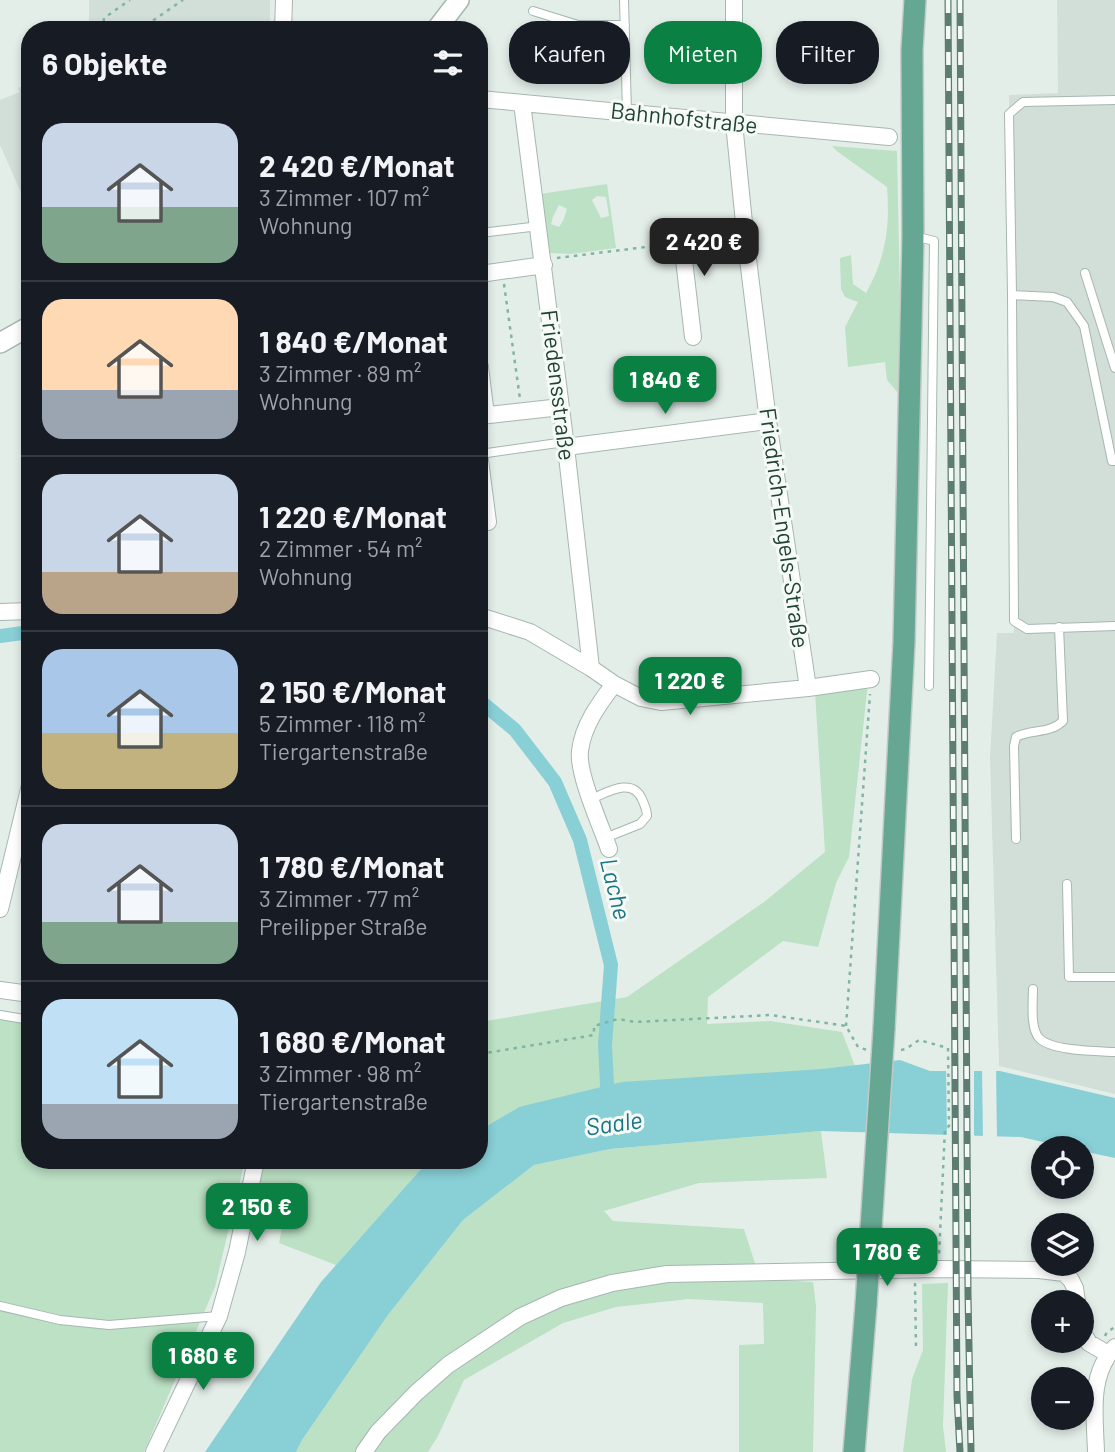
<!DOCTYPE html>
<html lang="de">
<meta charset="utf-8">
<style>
:root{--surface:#171b24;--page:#242831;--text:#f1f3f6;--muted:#9ea1a6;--line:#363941;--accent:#0b8043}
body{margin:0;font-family:Barlow,sans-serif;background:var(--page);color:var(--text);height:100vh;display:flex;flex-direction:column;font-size:26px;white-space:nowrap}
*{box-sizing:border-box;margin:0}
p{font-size:23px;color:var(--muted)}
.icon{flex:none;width:38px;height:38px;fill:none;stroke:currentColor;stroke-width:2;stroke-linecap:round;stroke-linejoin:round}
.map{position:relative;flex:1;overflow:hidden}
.details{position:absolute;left:21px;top:21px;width:467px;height:1148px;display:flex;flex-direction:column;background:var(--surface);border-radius:28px;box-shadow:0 4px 10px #0003}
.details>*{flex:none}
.hud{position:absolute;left:509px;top:21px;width:500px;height:63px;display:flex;gap:14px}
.buttons{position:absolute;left:1031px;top:1136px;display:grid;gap:14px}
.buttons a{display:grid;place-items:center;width:63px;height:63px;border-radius:50%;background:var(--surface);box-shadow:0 4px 10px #0003;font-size:35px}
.price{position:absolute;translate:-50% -60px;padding:0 16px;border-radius:14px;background:var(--accent);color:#fff;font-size:23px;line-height:46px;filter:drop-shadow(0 2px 4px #0008)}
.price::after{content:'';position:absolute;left:50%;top:42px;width:21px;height:16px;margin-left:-10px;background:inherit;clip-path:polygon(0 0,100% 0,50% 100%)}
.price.active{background:#222;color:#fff}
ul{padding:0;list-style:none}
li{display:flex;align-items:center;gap:21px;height:175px;padding:0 21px}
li+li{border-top:2px solid var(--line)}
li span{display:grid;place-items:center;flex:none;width:196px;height:140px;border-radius:21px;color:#555}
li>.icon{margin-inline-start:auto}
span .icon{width:84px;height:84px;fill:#fffc;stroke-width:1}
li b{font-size:30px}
h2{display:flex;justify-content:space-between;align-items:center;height:84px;padding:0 21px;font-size:30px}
.pill{padding:0 24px;border-radius:28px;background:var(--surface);box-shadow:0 4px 10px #0003;font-size:24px;line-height:63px}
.pill.active{background:var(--accent);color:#fff}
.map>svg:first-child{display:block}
</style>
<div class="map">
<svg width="1115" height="1452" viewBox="0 0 1115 1452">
<rect width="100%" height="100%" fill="#e4eee9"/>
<!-- built -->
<path fill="#d2ded8" d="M89,0H270V30H89Z
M1057,0H1115V1094L999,1066L990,758L997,633H1014L1009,95L1058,93Z
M30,83V213L0,145V100L20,92L18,88Z"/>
<!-- green -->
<path fill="#bce1c4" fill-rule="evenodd" d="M832,146L897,151L900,300L898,393L887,380L885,362L848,367L845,327L858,302L845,297L841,289L840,258L851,255L853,284L866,293C886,257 890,228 887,187L838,152Z
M607,184L616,248L571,254L550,253L540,194ZM597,196L606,197L609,216L601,218L592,200ZM559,205L567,209L563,221L559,227L551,224L553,217Z
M868,683L849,857L836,883L818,947L783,941L708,997L707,1024L770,1021L842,1032L855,1066L519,1107L480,1130V1022L627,997L764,902L825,852L815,692Z
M0,1019L30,1023V1160H245L215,1287L144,1452H0Z
M821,1131L827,1178L699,1183L604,1211L613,1221L744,1229L760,1279L813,1282L816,1306L813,1452H739V1345L764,1344L763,1303L689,1299L616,1307L563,1323L464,1380L438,1436L428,1452H296L302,1440L388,1315L463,1220L534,1165L610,1149Z
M265,1160H429L336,1265L279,1243L285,1212L254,1206Z
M948,1283L943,1426L946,1452H903L912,1379L923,1350L922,1284Z"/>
<!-- water -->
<path fill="#89cfd6" d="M900,1060L930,1071H1000L1115,1098V1158L1082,1151V1148H1069L1021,1137L821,1131L610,1149L534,1165L463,1220L388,1315L302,1440L296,1452H205L321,1282L429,1160H480V1130L519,1107L622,1082L822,1069Z"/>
<!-- pier -->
<path fill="#e4eee9" d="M946,1067H974V1140L947,1139Z
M982,1067H996L997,1140H983Z"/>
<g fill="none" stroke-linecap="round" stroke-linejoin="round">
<!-- canal -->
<path stroke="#89cfd6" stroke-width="14" d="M0,636L30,632
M480,701L515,730L555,782L580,840L611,965L605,1045L608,1104"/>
<!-- service casing -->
<g stroke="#a6b7b0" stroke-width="10">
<path id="service" d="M624,0L627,112
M533,11L578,25H625
M1115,100L1023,102L1009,114L1012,295L1014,621L1027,629L1115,626
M480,233L539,226
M914,236L934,241L929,686
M1085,273L1115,368
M1012,295L1053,297L1067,302L1084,326L1112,461H1115
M480,454L558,443L566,447
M591,799C608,792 632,777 642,799C645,806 647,810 647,816L640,824L605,838
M1016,839L1014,746L1016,737C1031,729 1050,734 1063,721L1059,627
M1067,884L1069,977H1115
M1033,989C1033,1002 1030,1028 1039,1038C1051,1051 1097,1051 1115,1052
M0,1015L30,1020
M0,1306L60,1320L109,1325L219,1316"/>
</g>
<!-- minor casing -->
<g stroke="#a6b7b0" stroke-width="18">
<path id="minor" d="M734,0V123L746,243L768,421L808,688
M283,30L284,0
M480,99L889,137
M522,103L566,447L591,668
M480,274L544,265
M693,337L683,251L746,243
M480,367L486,415
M480,416L561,407
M566,447L768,421
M480,460L488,522
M0,612L30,611
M480,616L530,632L591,668L614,684L641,698L661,702L808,688L871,679
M609,849C601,826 577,773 580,751C583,725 599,704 614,684
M0,909L30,785
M0,990L30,994
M1082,1331L1089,1343L1108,1354
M154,1452L219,1316L237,1252L256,1160
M364,1452L378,1432L416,1393L448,1365L520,1317L561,1298L612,1283L667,1274L939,1269L1039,1270L1064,1273L1071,1280L1075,1288L1077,1302
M1096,1452C1095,1417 1088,1375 1115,1347"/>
</g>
<!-- tertiary casing -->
<g stroke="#a6b7b0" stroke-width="22">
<path id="tertiary" d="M436,30L459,0
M0,343L30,326"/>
</g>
<!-- primary casing -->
<g stroke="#c1cac7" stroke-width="24">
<path id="primary" d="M884,1029L904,642L913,236L912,50L915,0
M854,1452L866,1305"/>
</g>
<!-- path -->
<path stroke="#82b4a2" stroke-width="2.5" stroke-dasharray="3.5 5" stroke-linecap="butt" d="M103,30L104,18L130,0
M139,30L183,0
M557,258L662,245L668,247
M504,284L520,399
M846,1026L870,694
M901,1050L906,1049L919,1040L948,1048L949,1126L945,1129L939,1255
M480,1054L594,1035V1026L618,1019L635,1022L771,1015L846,1026L858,1047L867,1050
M915,1283L916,1349
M1105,1336L1107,1332L1115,1327"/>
<!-- service -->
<use href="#service" stroke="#fff" stroke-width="8"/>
<!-- minor -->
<use href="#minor" stroke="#fff" stroke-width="16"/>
<!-- tertiary -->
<use href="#tertiary" stroke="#fff" stroke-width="19"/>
<!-- primary -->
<use href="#primary" stroke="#66a793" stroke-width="21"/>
<!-- rail casing -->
<g stroke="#5d7d72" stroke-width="7">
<path id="rail" d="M948,0L957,1396L960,1452
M960,0L968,1294L971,1452"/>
</g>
<!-- rail -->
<use href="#rail" stroke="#f5faf7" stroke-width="4.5" stroke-dasharray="13" stroke-linecap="butt"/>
<!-- primary-bridge casing -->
<g stroke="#c1cac7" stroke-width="24" stroke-linecap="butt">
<path id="primary-bridge" d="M866,1305L884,1029"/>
</g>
<!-- primary-bridge -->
<use href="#primary-bridge" stroke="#66a793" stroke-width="21"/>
</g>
<g text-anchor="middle" stroke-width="6" stroke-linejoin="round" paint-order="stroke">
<!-- street labels -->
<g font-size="23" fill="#224237" stroke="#f5faf7">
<text transform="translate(684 118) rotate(6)" y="8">Bahnhofstraße</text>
<text transform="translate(558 385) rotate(83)" y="8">Friedensstraße</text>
<text transform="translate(784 528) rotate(82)" y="8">Friedrich-Engels-Straße</text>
</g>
<!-- water labels -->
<g font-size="24" font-style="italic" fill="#177682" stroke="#f5faf7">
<text transform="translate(615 889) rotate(76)" y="8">Lache</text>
<text transform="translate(614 1124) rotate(-8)" y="8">Saale</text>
</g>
</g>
</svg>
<div class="buttons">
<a><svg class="icon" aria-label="locate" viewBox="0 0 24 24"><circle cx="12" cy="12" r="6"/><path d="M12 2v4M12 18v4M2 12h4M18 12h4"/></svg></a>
<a><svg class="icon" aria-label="layers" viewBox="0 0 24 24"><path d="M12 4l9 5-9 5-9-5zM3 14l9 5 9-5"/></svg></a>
<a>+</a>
<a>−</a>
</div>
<b class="price active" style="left:704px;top:278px">2 420 €</b>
<b class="price" style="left:665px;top:416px">1 840 €</b>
<b class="price" style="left:690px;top:717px">1 220 €</b>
<b class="price" style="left:257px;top:1243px">2 150 €</b>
<b class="price" style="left:887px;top:1288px">1 780 €</b>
<b class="price" style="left:203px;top:1392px">1 680 €</b>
<div class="hud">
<a class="pill">Kaufen</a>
<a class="pill active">Mieten</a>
<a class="pill">Filter</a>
</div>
<section class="details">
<h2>6 Objekte<svg class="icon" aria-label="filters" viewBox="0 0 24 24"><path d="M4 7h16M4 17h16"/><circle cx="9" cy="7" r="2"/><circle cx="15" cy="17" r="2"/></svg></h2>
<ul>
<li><span style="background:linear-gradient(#c9d6e8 60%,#7fa58c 0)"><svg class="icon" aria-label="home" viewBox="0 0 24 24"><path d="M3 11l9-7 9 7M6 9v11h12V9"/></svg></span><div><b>2 420 €/Monat</b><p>3 Zimmer · 107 m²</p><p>Wohnung</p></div></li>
<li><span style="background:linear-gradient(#ffd9b3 65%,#9aa5b1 0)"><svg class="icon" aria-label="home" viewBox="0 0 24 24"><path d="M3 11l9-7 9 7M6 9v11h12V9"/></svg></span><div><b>1 840 €/Monat</b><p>3 Zimmer · 89 m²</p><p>Wohnung</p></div></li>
<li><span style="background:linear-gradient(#c9d6e8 70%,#b9a48a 0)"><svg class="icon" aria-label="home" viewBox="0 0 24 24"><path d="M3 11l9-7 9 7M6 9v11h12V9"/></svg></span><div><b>1 220 €/Monat</b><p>2 Zimmer · 54 m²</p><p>Wohnung</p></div></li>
<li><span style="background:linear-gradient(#a9c7e8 60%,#c2b280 0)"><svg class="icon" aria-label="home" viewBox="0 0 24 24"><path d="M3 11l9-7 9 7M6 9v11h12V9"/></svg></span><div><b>2 150 €/Monat</b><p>5 Zimmer · 118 m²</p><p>Tiergartenstraße</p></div></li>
<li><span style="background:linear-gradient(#c9d6e8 70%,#7fa58c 0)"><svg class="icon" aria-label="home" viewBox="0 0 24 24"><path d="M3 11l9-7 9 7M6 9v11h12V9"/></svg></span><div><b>1 780 €/Monat</b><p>3 Zimmer · 77 m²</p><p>Preilipper Straße</p></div></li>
<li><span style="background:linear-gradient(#bfe0f5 75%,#9aa5b1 0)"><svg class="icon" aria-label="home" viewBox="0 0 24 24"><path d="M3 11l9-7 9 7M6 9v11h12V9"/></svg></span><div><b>1 680 €/Monat</b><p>3 Zimmer · 98 m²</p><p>Tiergartenstraße</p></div></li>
</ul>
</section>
</div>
